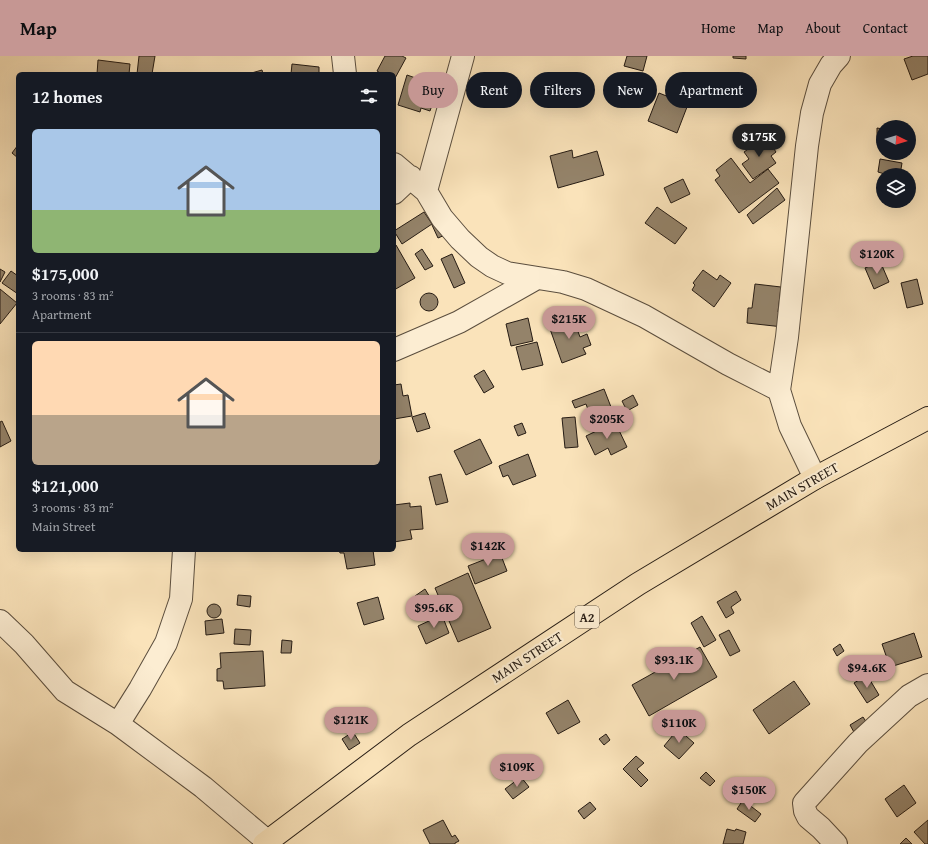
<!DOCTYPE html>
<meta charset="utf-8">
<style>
:root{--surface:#171b24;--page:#242831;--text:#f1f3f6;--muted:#9ea1a6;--line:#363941;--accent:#c59692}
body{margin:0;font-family:"Gentium Book Plus",serif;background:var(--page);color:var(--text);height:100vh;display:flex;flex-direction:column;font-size:15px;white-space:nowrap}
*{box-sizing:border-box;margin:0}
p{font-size:13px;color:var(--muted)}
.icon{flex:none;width:22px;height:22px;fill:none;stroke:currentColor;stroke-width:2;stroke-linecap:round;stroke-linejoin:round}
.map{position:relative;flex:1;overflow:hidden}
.panel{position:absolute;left:16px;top:16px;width:380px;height:480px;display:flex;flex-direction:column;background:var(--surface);border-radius:6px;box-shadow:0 4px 16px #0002}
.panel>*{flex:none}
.top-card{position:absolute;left:408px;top:16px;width:380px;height:36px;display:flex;gap:8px}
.needle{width:26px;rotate:95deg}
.tools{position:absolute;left:876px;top:64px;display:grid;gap:8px}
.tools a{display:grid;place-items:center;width:40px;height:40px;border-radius:50%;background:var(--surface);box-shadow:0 4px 16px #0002;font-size:20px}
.price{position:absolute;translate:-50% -34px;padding:0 9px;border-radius:14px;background:var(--accent);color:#111;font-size:13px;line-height:26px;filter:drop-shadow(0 1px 2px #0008)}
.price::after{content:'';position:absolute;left:50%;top:24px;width:12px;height:9px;margin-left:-6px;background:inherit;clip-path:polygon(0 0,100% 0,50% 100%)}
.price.on{background:#222;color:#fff}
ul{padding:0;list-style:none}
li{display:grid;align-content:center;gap:8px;height:212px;padding:0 16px}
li+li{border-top:1px solid var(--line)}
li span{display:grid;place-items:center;height:124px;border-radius:6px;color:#555}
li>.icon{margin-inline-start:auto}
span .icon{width:72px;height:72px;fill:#fffc;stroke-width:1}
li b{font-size:17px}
h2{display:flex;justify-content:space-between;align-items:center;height:48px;padding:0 16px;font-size:17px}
.tag{padding:0 14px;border-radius:18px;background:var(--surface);box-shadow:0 4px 16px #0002;font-size:14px;line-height:36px}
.tag.on{background:var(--accent);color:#111}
header{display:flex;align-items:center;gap:24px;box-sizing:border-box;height:56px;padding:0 20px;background:var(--accent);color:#111}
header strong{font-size:19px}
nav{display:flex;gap:22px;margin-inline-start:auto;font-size:14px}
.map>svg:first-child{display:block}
</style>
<header>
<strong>Map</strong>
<nav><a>Home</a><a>Map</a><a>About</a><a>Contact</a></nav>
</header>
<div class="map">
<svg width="928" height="788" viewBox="0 0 928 788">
<rect width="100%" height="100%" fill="#fae3ba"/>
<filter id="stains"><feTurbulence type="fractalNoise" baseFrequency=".005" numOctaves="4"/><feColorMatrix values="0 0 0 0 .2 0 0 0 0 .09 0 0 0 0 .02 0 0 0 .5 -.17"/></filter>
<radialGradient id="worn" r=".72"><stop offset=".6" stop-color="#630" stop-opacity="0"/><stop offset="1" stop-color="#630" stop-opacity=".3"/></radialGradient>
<!-- building -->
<path fill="#94836a" stroke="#261c14" d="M139,0H155L152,18H137Z
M385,0H402L406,2L394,24V18H382L377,15Z
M627,0H647L643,15L624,10Z
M733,0H746V3L733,2Z
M913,0H928V18L912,24L904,3Z
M98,4L130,8L129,18H97Z
M292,8L319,11V18H291Z
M262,14L263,18H248Z
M407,19L424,25L422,30L437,35L430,55L421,52L420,56L398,49Z
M673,30L692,38L677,77L648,65L659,37L669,41Z
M877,72L883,73V87H877Z
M766,81L776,96L771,100L776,107L753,123L742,108L749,103L744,96Z
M18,89V102L12,97Z
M572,94L573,102L597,95L604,119L558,132L550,100Z
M731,102L750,127L768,113L779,127L739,157L715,124L720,120L716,114Z
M880,103L902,107L900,119H888L878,116Z
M683,123L690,138L671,147L664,132Z
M777,132L785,144L753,168L747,159Z
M657,151L687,172L675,188L645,167Z
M424,156L432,168L402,188L394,175Z
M439,166L445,179L438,182L432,169Z
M882,188L892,194L883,207L873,201Z
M396,189L415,222L394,234V212L395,211L394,209V190Z
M422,193L433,210L425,214L415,198Z
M452,198L465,227L454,232L441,203Z
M880,205L889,226L874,233L865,212Z
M0,213L5,216L0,226Z
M703,214L717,224L720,219L731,227L714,251L692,234L695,229L693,227Z
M11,215L18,220V238L2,227Z
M917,223L923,248L907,252L901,227Z
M755,228L781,231L778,256L784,257L783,271L747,267L748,252H752Z
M0,233L17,247L0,268Z
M420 246a9 9 0 1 1 18 0a9 9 0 1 1-18 0Z
M528,262L533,285L511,290L506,268Z
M573,262L580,281L587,278L591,289L583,292L586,298L562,307L549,270Z
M537,286L543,309L522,314L516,291Z
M484,314L494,331L484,337L474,320Z
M401,328L403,340L408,339L412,360L394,363V329Z
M604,333L611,351L590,359L586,348L575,352L572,345Z
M633,339L638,349L627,355L622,345Z
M425,357L430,372L417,376L412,361Z
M575,361L578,391L565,392L562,362Z
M2,365L11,385L0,391V366Z
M615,366L627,391L611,399L608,392L595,399L586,380Z
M522,367L526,377L518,380L514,370Z
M480,383L492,407L466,419L454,395Z
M528,398L536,420L513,429L508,419L503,421L499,410Z
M441,418L448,446L436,449L429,421Z
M410,447V451L421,450L423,473L410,474L412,483L394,486V449Z
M497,489L507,515L475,528L468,510L491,501L488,493Z
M339,494H373L375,509L347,513L344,497H340Z
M468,517L491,572L458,586L435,532Z
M425,533L431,543L421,550L415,540Z
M736,535L741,544L731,551L734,557L726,562L717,546Z
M238,539L251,540L250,551L237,549Z
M378,541L384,563L364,569L357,547Z
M207 555a7 7 0 1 1 14 0a7 7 0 1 1-14 0Z
M442,559L449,577L426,588L418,570Z
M702,560L716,584L704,591L691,567Z
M222,563L224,577L206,579L205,565Z
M235,573L251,574L250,589L234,588Z
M729,574L740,595L730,600L719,579Z
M914,577L922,601L890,611L882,588Z
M282,584L292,585L291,597H281Z
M840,588L844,595L837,600L833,593Z
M700,591L717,621L649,660L632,629Z
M263,595L265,630L224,633L223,625H217V613L221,612L220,597Z
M867,619L879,639L867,647L854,627Z
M794,625L810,648L769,678L753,654Z
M568,644L580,666L558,678L546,657Z
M863,661L869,670L855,678L850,669Z
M678,673L694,687L679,703L664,690Z
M353,676L360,687L349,694L342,683Z
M606,678L610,684L604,689L599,683Z
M636,700L644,707L637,713L648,724L641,731L623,713Z
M706,716L715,725L710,730L700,722Z
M521,721L529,731L513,743L505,733Z
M904,729L916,747L897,761L885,743Z
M743,744L761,758L755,766L737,753Z
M590,746L596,753L584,763L578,755Z
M443,764L452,781L455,779L459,785L455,787V788H430L423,774Z
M928,764V788H925L914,776Z
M727,773L735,775L736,773L746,776L743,788H723Z
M906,782L912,788H900Z"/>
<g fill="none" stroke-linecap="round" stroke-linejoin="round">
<!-- minor casing -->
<g stroke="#5b4e3e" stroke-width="24">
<path id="minor" d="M343,0L345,18
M394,108L426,135L442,162L460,183L479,201L492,210L507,217L563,226L586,233L644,260L728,308L779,334
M426,135L463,0
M394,137L411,121
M394,294L459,266L537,222
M815,422L790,370L779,334L787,281L807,90L812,57L820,28L831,9L839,0
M0,565L24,588L65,635L118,668L203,731L267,785
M118,668L140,633L166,587L181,543L184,494
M836,788L821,772L808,761L805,755L804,747L858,687L909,640L928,629"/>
</g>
<!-- highway casing -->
<g stroke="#261c14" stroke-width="24">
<path id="highway" d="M264,788L409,679L638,528L815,422L928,362"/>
</g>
<!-- minor -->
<use href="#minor" stroke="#fcedd2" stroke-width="22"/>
<!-- highway -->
<use href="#highway" stroke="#fae3ba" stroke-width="22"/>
</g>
<g text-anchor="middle" stroke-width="4" stroke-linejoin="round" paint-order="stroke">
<!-- shield labels -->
<rect fill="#fcedd2" stroke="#665b4d" stroke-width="1" x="575" y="550" width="24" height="22" rx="3"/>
<g font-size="13" font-weight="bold" fill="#261c14">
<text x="587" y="566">A2</text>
</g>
<!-- street labels -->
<g font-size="14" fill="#261c14" stroke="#fcedd2">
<text transform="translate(802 430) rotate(-30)" y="5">MAIN STREET</text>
<text transform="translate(527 601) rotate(-33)" y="5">MAIN STREET</text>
</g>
</g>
<rect width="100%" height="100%" filter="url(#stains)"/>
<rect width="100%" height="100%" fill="url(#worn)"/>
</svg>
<div class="tools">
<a><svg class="needle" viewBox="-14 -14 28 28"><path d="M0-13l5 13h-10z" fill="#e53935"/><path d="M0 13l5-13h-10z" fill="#9ea1a6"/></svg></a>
<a><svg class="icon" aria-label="layers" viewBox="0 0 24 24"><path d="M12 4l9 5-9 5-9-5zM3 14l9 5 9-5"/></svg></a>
</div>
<b class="price on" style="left:759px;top:102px">$175K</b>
<b class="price" style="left:877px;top:219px">$120K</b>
<b class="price" style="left:569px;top:284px">$215K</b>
<b class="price" style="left:607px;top:384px">$205K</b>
<b class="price" style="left:488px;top:511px">$142K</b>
<b class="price" style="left:434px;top:573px">$95.6K</b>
<b class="price" style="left:674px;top:625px">$93.1K</b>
<b class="price" style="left:867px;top:633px">$94.6K</b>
<b class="price" style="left:351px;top:685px">$121K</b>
<b class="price" style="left:679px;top:688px">$110K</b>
<b class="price" style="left:517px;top:732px">$109K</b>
<b class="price" style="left:749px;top:755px">$150K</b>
<div class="top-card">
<a class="tag on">Buy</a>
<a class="tag">Rent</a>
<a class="tag">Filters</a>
<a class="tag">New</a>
<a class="tag">Apartment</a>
</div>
<section class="panel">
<h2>12 homes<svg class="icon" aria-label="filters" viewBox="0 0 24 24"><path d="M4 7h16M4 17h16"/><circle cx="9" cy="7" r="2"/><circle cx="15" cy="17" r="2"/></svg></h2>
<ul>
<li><span style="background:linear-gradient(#a9c7e8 65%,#8fb573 0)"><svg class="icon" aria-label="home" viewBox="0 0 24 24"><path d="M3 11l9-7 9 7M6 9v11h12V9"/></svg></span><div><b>$175,000</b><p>3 rooms · 83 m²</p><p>Apartment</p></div></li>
<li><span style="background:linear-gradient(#ffd9b3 60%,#b9a48a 0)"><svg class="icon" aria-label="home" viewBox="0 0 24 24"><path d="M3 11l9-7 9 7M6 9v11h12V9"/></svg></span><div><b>$121,000</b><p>3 rooms · 83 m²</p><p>Main Street</p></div></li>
</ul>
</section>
</div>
